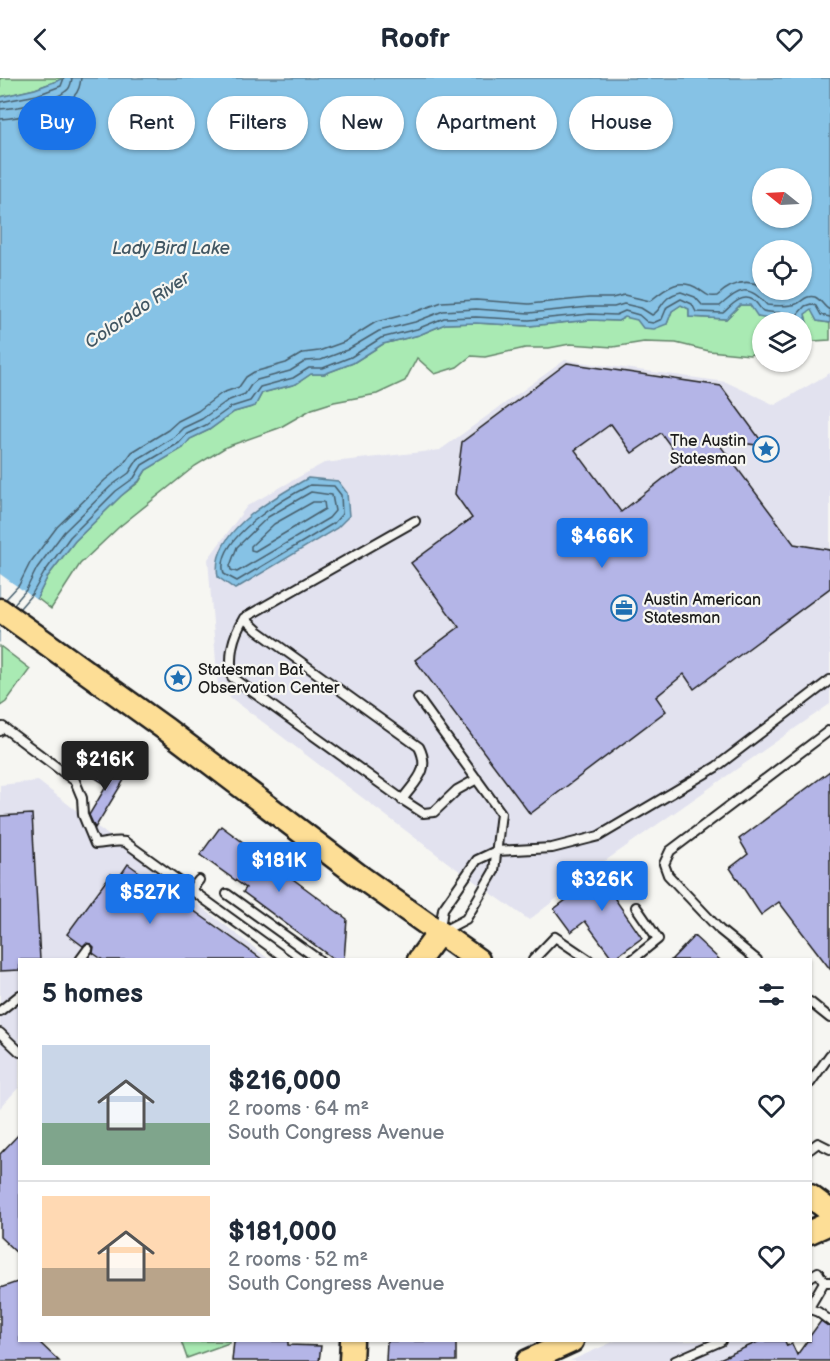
<!DOCTYPE html>
<meta charset="utf-8">
<style>
:root{--surface:#fff;--page:#f2f2f3;--text:#1f2937;--muted:#747a83;--line:#e0e1e3;--accent:#1a73e8}
body{margin:0;font-family:"Balsamiq Sans",sans-serif;background:var(--page);color:var(--text);height:100vh;display:flex;flex-direction:column;font-size:22px;white-space:nowrap}
*{box-sizing:border-box;margin:0}
p{font-size:20px;color:var(--muted)}
.icon{flex:none;width:33px;height:33px;fill:none;stroke:currentColor;stroke-width:2;stroke-linecap:round;stroke-linejoin:round}
.map{position:relative;flex:1;overflow:hidden}
.drawer{position:absolute;left:18px;top:880px;width:794px;height:384px;display:flex;flex-direction:column;background:var(--surface);border-radius:0px;box-shadow:0 2px 4px #0004}
.drawer>*{flex:none}
.guide{position:absolute;left:18px;top:18px;width:795px;height:54px;display:flex;gap:12px}
.needle{width:39px;rotate:288deg}
.fabs{position:absolute;left:752px;top:90px;display:grid;gap:12px}
.fabs a{display:grid;place-items:center;width:60px;height:60px;border-radius:50%;background:var(--surface);box-shadow:0 2px 4px #0004;font-size:30px}
.price{position:absolute;translate:-50% -51px;padding:0 14px;border-radius:6px;background:var(--accent);color:#fff;font-size:20px;line-height:39px;filter:drop-shadow(0 2px 3px #0008)}
.price::after{content:'';position:absolute;left:50%;top:36px;width:18px;height:14px;margin-left:-9px;background:inherit;clip-path:polygon(0 0,100% 0,50% 100%)}
.price.current{background:#222;color:#fff}
ul{padding:0;list-style:none}
li{display:flex;align-items:center;gap:18px;height:150px;padding:0 24px}
li+li{border-top:2px solid var(--line)}
li span{display:grid;place-items:center;flex:none;width:168px;height:120px;border-radius:0px;color:#555}
li>.icon{margin-inline-start:auto}
span .icon{width:72px;height:72px;fill:#fffc;stroke-width:1}
li b{font-size:26px}
h2{display:flex;justify-content:space-between;align-items:center;height:72px;padding:0 24px;font-size:26px}
.pill{padding:0 21px;border-radius:27px;background:var(--surface);box-shadow:0 2px 4px #0004;font-size:21px;line-height:54px}
.pill.current{background:var(--accent);color:#fff}
header{display:flex;justify-content:space-between;align-items:center;height:78px;padding:0 24px;background:var(--surface);font-size:27px;font-weight:700}
.map>svg:first-child{display:block}
</style>
<header><svg class="icon" aria-label="back" viewBox="0 0 24 24"><path d="M15 5l-7 7 7 7"/></svg>Roofr<svg class="icon" aria-label="heart" viewBox="0 0 24 24"><path d="M12 20l-8-8c-3-5 5-10 8-4 3-6 11-1 8 4z"/></svg></header>
<div class="map">
<svg width="830" height="1283" viewBox="0 0 830 1283">
<rect width="100%" height="100%" fill="#f6f6f2"/>
<filter id="ink" filterUnits="userSpaceOnUse"><feTurbulence type="fractalNoise" baseFrequency=".0167" numOctaves="2"/><feDisplacementMap in="SourceGraphic" scale="12" xChannelSelector="R" yChannelSelector="G"/><feConvolveMatrix kernelMatrix="1 2 1 2 8 2 1 2 1" color-interpolation-filters="sRGB"/></filter>
<g filter="url(#ink)">
<!-- built -->
<path fill="#e2e2ef" d="M565,282L726,304L775,327L830,295V626L605,783L529,842L447,784L218,610L208,481L247,428L324,385L440,372Z
M38,703L270,882H20L19,1009L0,1030V707Z
M615,1263H777L806,1283H570Z"/>
<!-- green -->
<path fill="#a9eab3" stroke="#628368" stroke-width="1.5" d="M0,0H65L35,11L0,19Z
M681,227L689,231V239L726,241L740,227H750L774,242L787,239L800,244H762V271L750,277L709,273L676,265L644,264L613,269L570,266L549,270H525L485,279L471,278L457,289L435,296L417,280L405,303L377,316L334,324L312,331L279,350L226,369L195,388L119,449L80,486L51,531L37,520L48,498L75,463L121,418L139,404L146,392L183,370L190,361L209,352L234,334L255,328L262,315L296,306L311,296H324L353,285L383,266L419,257L445,246L476,245L529,248L590,242L618,243L625,239L667,246L672,233Z
M811,231L817,243L830,245V262L813,263L801,268V245H807L805,236Z
M0,568L30,591L6,624L0,628Z
M181,1263H229V1265L187,1280Z"/>
<!-- water -->
<path fill="#86c2e5" stroke="#5c8095" stroke-width="1.5" fill-rule="evenodd" d="M65,0H830V245L817,243L811,232L805,236L807,246L787,239L774,242L758,239L750,227H740L726,241L689,239V231L681,227L672,233L667,246L654,251L643,250L637,242L625,239L618,243L590,242L529,248L476,245L445,246L419,257L383,266L353,285L324,296H311L296,306L262,315L255,328L234,334L209,352L190,361L183,370L146,392L139,403L121,418L75,463L48,498L37,520L0,563V19L35,11ZM762,100H801V140H762ZM762,172H801V212H762Z
M308,400L338,403L347,415L349,438L337,450L235,511L218,499C209,453 276,419 308,400Z"/>
<!-- pier -->
<path fill="#f6f6f2" d="M0,496L38,523L0,566Z"/>
<g fill="none" stroke-linecap="round" stroke-linejoin="round">
<!-- shore -->
<path stroke="#465e6c" stroke-width="1.5" d="M0,24L37,17L61,8L64,0
M0,31C17,30 53,24 66,13C71,10 71,5 72,0
M0,41C18,40 62,31 74,18C79,13 80,7 81,0
M310,407L334,408L341,417L342,436L334,445L237,503L224,496C213,461 285,420 310,407Z
M311,414L332,417L335,433L329,440L237,494L231,492L230,488L237,469L268,439Z
M313,424H324L325,431L255,473L251,472V468L274,446Z
M6,521L19,507L30,485L57,449L105,402L122,388L132,374L168,352L178,343L198,333L222,315L239,309L246,299L254,294L286,285L303,275L319,273L344,264L376,244L412,235L442,224L476,222L529,226L589,220H612L624,217L650,223C666,210 680,198 700,212C707,217 708,219 717,218C730,206 745,200 762,208
M14,526L26,512L37,490L64,454L111,408L129,395L138,381L174,359L183,350L202,341L227,323L245,316L251,307L257,302L290,293L306,283L321,282L347,272L379,253L415,244L443,233L476,231L529,235L589,229H614L624,226L641,230L652,237C663,232 660,219 681,214L695,219L703,228H720C740,210 748,206 767,227C775,228 785,228 792,227C801,227 804,216 815,219C822,222 823,229 830,232
M20,530L32,516L44,495L70,459L116,413L134,400L142,387L179,365L187,356L206,347L231,329L250,323L260,309L293,300L309,290H323L351,279L381,260L417,251L444,240L476,239L529,242L590,236L616,237L625,233L639,237L647,244L653,245L662,241L667,229L681,221L692,226L696,234L723,235C731,228 741,215 753,222C757,224 760,231 763,233C775,236 785,233 797,237L805,228L811,226L816,228L821,237L830,239"/>
</g>
<!-- building -->
<path fill="#b4b5e7" stroke="#1c1c1c" stroke-width="1.5" fill-rule="evenodd" d="M567,285L721,308L765,368L716,362L794,466L830,472V510L694,611L684,596L656,619L666,633L530,736L415,582L459,549L411,485L472,440L455,416L462,364ZM611,346L632,375L661,355L683,385L621,434L575,372Z
M100,686L124,702L95,750L89,737L107,707L92,698Z
M830,693V891L779,824L761,837L730,790L748,776L739,761Z
M32,736L40,882H20V892L0,893V738Z
M221,748L347,841L344,882H335L243,814L246,810L200,777Z
M128,786L263,882H103L93,875L94,869L91,866L86,865L83,868L67,856L111,796L118,801Z
M613,787L630,810L615,821L642,860L613,881L585,843L571,854L554,831Z
M694,858L720,882H671Z
M20,1055V1178L0,1159V1076Z
M20,1203V1263H38L59,1283H0V1210Z
M821,1243L830,1249V1283H715L760,1263H785L787,1268L792,1266L797,1277L807,1263H810V1258Z
M234,1263H288V1267L321,1268L319,1283H232Z
M387,1263H456V1283H386Z"/>
<g fill="none" stroke-linecap="round" stroke-linejoin="round">
<!-- service casing -->
<g stroke="#1c1c1c" stroke-width="12">
<path id="service" d="M244,540L415,443
M418,620L501,735L494,793L466,841L443,853
M0,653L3,649L75,703L82,720L83,737L95,766C106,766 114,762 125,764L288,882
M402,722C416,702 431,693 419,669L258,553L244,540C232,560 229,576 232,599L406,724L423,735L434,734L457,712L477,701
M191,812L199,802
M227,816L319,882
M440,851L443,831L477,782L496,773L552,770L599,758L716,689L830,602
M80,882L88,871
M533,882L555,859L589,882
M632,882L658,861L636,829
M757,882L720,852L668,797L664,786L670,773L830,652
M810,924L830,940
M0,933L20,917
M0,955L20,974
M810,1005L830,977
M810,1071L818,1065L830,1071
M810,1199L818,1194L824,1204
M810,1228L824,1204H830
M810,1231L818,1234L830,1243
M675,1283L721,1263"/>
</g>
<!-- primary casing -->
<g stroke="#1c1c1c" stroke-width="27">
<path id="primary" d="M0,532L167,652L362,800L478,882
M419,882L439,855
M810,1118L830,1133
M810,1154L830,1145
M351,1283L352,1263
M528,1283L572,1263"/>
</g>
<!-- service -->
<use href="#service" stroke="#f6f6f2" stroke-width="8"/>
<!-- primary -->
<use href="#primary" stroke="#fdde96" stroke-width="22"/>
</g>
</g>
<!-- icons -->
<defs>
<g id="sight-ring" transform="scale(1.35)"><circle r="9.5" fill="#f6f6f2" stroke="#1f6fb2" stroke-width="1.5"/><path d="M0-6L1.8-2.2L6-1.7L2.9 1.2L3.7 5.4L0 3.3L-3.7 5.4L-2.9 1.2L-6-1.7L-1.8-2.2Z" fill="#1f6fb2"/></g>
<g id="office-ring" transform="scale(1.35)"><circle r="9.5" fill="#f6f6f2" stroke="#1f6fb2" stroke-width="1.5"/><path d="M-6-3h4V-5.5h4V-3h4V5H-6ZM-1-4.5V-3h2v-1.5ZM-6 0V1H6V0Z" fill="#1f6fb2"/></g>
</defs>
<g fill-rule="evenodd">
<use href="#sight-ring" x="766" y="371"/>
<use href="#office-ring" x="624" y="530"/>
<use href="#sight-ring" x="178" y="600"/>
</g>
<g text-anchor="middle" stroke-width="4.5" stroke-linejoin="round" paint-order="stroke">
<!-- poi labels -->
<g font-size="16" fill="#1c1c1c" stroke="#f6f6f2" text-anchor="start">
<text x="746" y="368" text-anchor="end">The Austin<tspan x="746" dy="18">Statesman</tspan></text>
<text x="644" y="527">Austin American<tspan x="644" dy="18">Statesman</tspan></text>
<text x="198" y="597">Statesman Bat<tspan x="198" dy="18">Observation Center</tspan></text>
</g>
<!-- water labels -->
<g font-size="18" font-style="italic" fill="#415662" stroke="#f6f6f2">
<text x="171" y="176">Lady Bird Lake</text>
<text transform="translate(137 232) rotate(-34)" y="6">Colorado River</text>
</g>
</g>
</svg>
<div class="fabs">
<a><svg class="needle" viewBox="-14 -14 28 28"><path d="M0-13l5 13h-10z" fill="#e53935"/><path d="M0 13l5-13h-10z" fill="#747a83"/></svg></a>
<a><svg class="icon" aria-label="locate" viewBox="0 0 24 24"><circle cx="12" cy="12" r="6"/><path d="M12 2v4M12 18v4M2 12h4M18 12h4"/></svg></a>
<a><svg class="icon" aria-label="layers" viewBox="0 0 24 24"><path d="M12 4l9 5-9 5-9-5zM3 14l9 5 9-5"/></svg></a>
</div>
<b class="price" style="left:602px;top:491px">$466K</b>
<b class="price current" style="left:105px;top:714px">$216K</b>
<b class="price" style="left:279px;top:815px">$181K</b>
<b class="price" style="left:602px;top:834px">$326K</b>
<b class="price" style="left:150px;top:847px">$527K</b>
<div class="guide">
<a class="pill current">Buy</a>
<a class="pill">Rent</a>
<a class="pill">Filters</a>
<a class="pill">New</a>
<a class="pill">Apartment</a>
<a class="pill">House</a>
</div>
<section class="drawer">
<h2>5 homes<svg class="icon" aria-label="filters" viewBox="0 0 24 24"><path d="M4 7h16M4 17h16"/><circle cx="9" cy="7" r="2"/><circle cx="15" cy="17" r="2"/></svg></h2>
<ul>
<li><span style="background:linear-gradient(#c9d6e8 65%,#7fa58c 0)"><svg class="icon" aria-label="home" viewBox="0 0 24 24"><path d="M3 11l9-7 9 7M6 9v11h12V9"/></svg></span><div><b>$216,000</b><p>2 rooms · 64 m²</p><p>South Congress Avenue</p></div><svg class="icon" aria-label="heart" viewBox="0 0 24 24"><path d="M12 20l-8-8c-3-5 5-10 8-4 3-6 11-1 8 4z"/></svg></li>
<li><span style="background:linear-gradient(#ffd9b3 60%,#b9a48a 0)"><svg class="icon" aria-label="home" viewBox="0 0 24 24"><path d="M3 11l9-7 9 7M6 9v11h12V9"/></svg></span><div><b>$181,000</b><p>2 rooms · 52 m²</p><p>South Congress Avenue</p></div><svg class="icon" aria-label="heart" viewBox="0 0 24 24"><path d="M12 20l-8-8c-3-5 5-10 8-4 3-6 11-1 8 4z"/></svg></li>
</ul>
</section>
</div>
